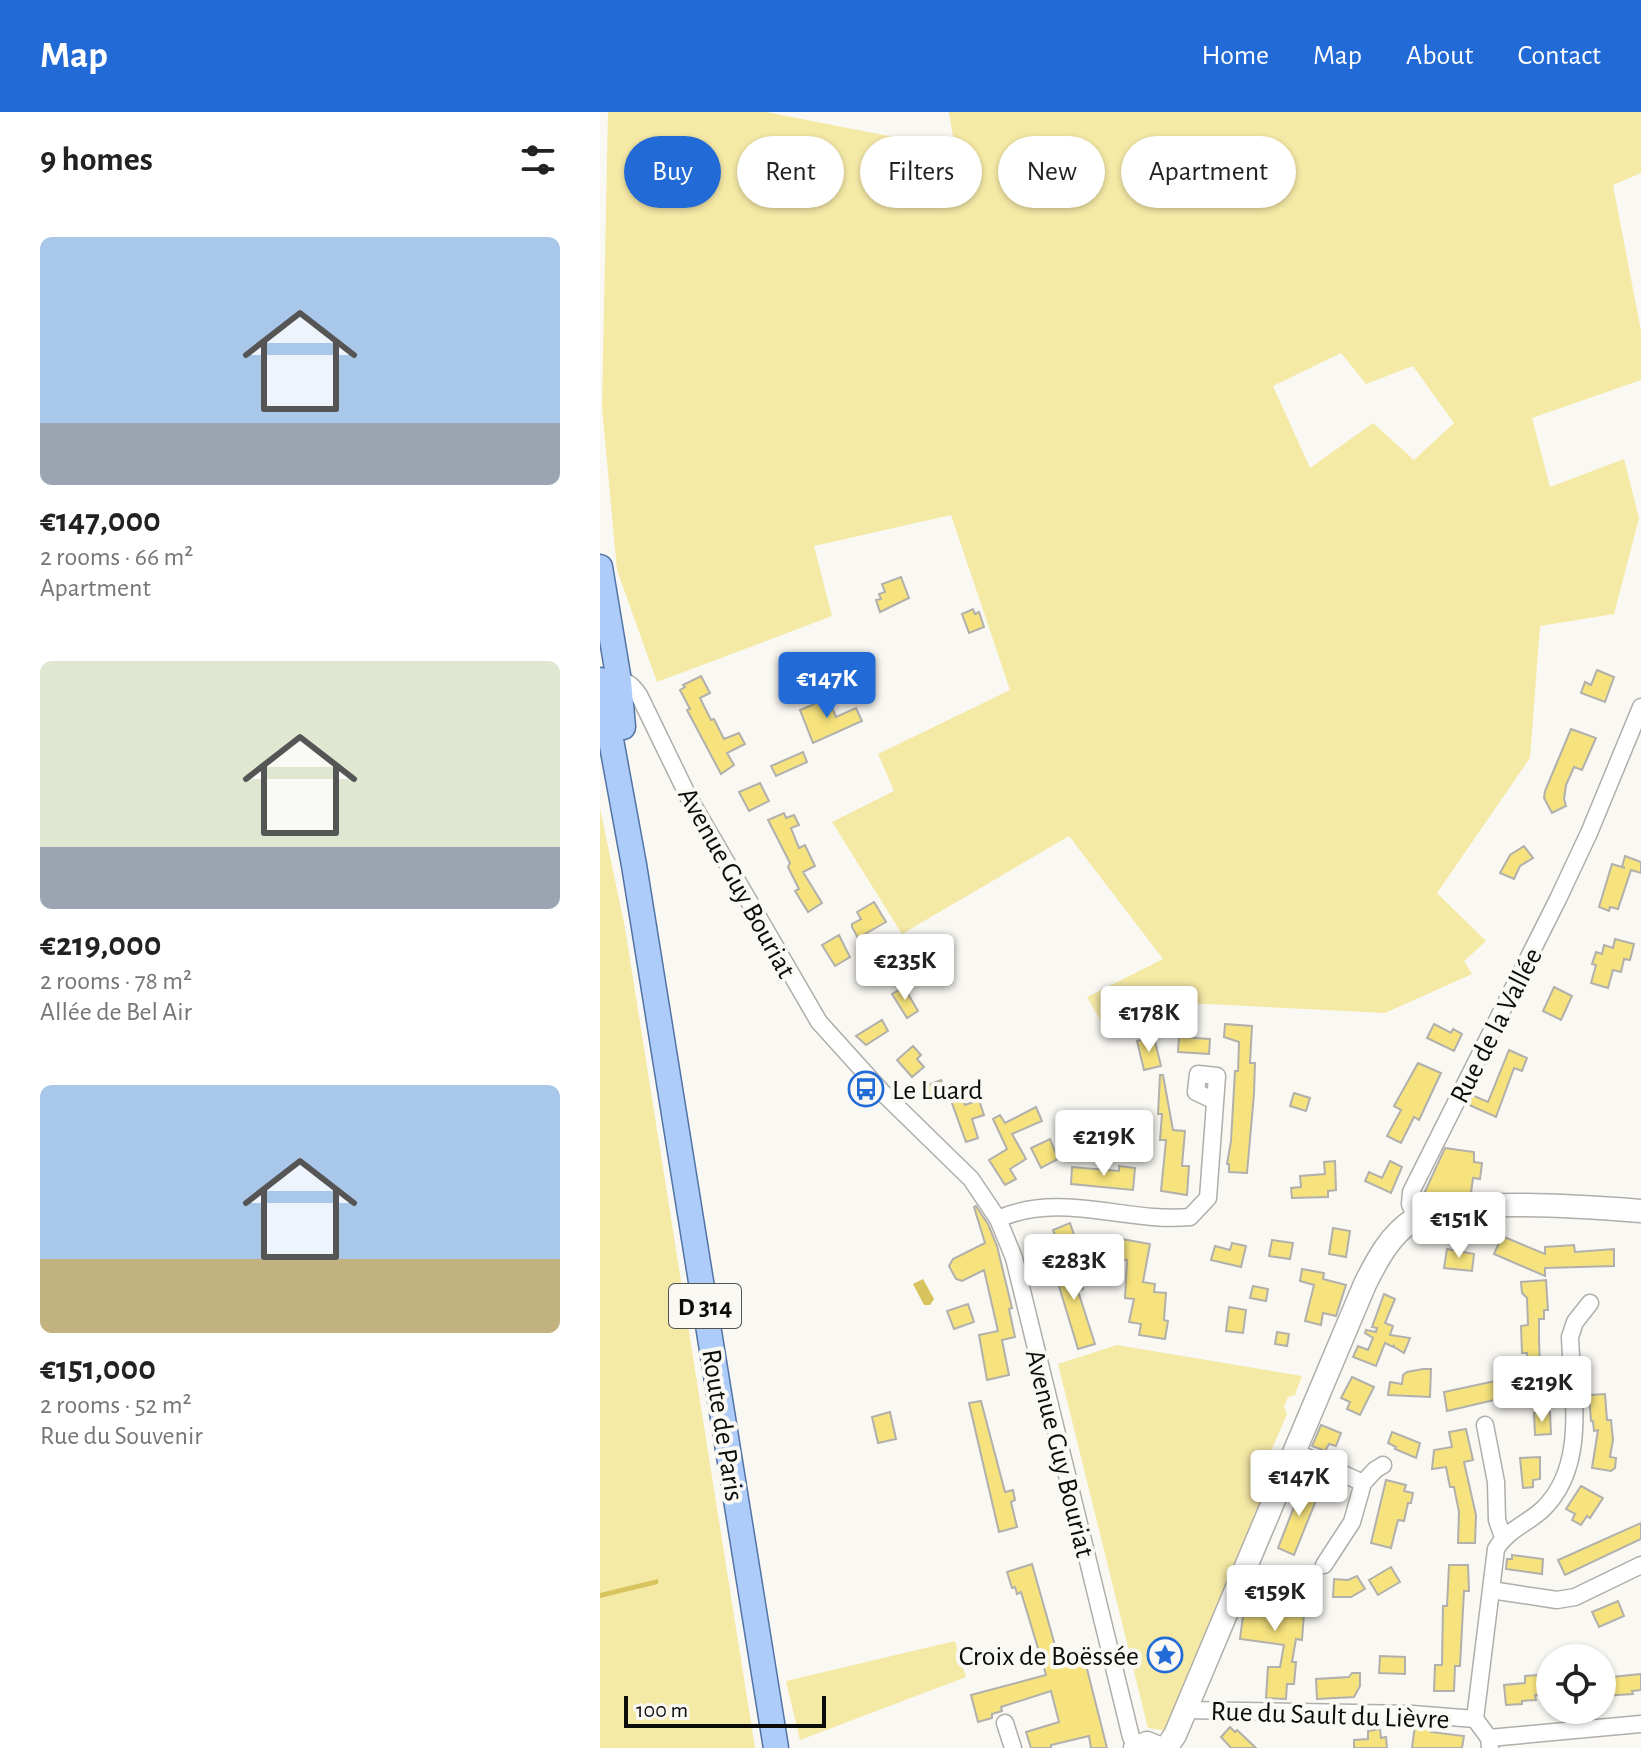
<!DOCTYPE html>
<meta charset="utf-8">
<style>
:root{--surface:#fff;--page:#f2f2f2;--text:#222;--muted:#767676;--accent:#226ad6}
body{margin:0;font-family:"Alegreya Sans",sans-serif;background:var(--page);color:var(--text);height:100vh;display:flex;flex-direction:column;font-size:30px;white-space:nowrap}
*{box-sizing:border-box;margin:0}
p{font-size:26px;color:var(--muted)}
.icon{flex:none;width:44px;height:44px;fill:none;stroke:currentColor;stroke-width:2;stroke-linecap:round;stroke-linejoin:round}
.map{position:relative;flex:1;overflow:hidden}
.drawer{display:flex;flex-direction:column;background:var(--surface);width:600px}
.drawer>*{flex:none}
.guide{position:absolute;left:24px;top:24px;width:760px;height:72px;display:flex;gap:16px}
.tools{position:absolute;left:936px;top:1532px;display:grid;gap:16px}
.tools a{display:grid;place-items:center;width:80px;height:80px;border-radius:50%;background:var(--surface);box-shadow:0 2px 6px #0004;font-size:40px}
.scale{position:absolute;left:24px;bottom:20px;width:202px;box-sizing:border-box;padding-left:8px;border:4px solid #0c0c0b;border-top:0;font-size:22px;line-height:28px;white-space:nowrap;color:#0c0c0b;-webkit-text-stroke:6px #f9f8f3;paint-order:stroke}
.price{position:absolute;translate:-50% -68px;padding:0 18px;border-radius:8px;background:#fff;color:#222;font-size:26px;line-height:52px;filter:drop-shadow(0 2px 4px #0008)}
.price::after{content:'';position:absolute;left:50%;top:48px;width:24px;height:18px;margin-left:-12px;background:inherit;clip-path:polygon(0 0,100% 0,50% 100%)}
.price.selected{background:var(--accent);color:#fff}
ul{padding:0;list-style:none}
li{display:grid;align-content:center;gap:16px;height:424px;padding:0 40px}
li span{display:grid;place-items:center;height:248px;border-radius:12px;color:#555}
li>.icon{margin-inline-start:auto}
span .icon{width:144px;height:144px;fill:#fffc;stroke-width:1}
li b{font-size:34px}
h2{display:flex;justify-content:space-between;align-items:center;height:96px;padding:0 40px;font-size:34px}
.chip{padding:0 28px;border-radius:36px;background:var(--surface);box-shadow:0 2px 6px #0004;font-size:28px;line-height:72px}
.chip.selected{background:var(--accent);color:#fff}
header{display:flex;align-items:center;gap:48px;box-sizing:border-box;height:112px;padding:0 40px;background:var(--accent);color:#fff}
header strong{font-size:38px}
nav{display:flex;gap:44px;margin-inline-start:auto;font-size:28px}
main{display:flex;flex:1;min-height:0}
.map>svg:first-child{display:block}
</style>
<header>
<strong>Map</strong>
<nav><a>Home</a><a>Map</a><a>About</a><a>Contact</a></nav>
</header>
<main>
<section class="drawer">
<h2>9 homes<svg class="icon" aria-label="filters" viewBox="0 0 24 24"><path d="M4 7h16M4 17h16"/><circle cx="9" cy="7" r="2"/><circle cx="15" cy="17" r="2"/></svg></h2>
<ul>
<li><span style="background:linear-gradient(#a9c7e8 75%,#9aa5b1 0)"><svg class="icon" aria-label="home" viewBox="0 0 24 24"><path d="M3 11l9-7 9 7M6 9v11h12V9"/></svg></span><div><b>€147,000</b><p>2 rooms · 66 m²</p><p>Apartment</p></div></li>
<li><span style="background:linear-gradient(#dfe7d0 75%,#9aa5b1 0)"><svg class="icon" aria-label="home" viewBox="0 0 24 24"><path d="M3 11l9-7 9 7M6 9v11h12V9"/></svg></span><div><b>€219,000</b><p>2 rooms · 78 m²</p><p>Allée de Bel Air</p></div></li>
<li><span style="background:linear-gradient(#a9c7e8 70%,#c2b280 0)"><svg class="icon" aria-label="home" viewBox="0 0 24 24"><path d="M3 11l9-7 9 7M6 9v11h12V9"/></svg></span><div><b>€151,000</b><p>2 rooms · 52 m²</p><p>Rue du Souvenir</p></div></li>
</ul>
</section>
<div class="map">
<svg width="1041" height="1636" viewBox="0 0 1041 1636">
<rect width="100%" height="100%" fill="#f9f8f3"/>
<!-- green -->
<path fill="#f5e9a6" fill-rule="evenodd" d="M8,0H166L355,37L349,0H1041V61L1013,73L1041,219V268L932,306L950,375L1024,347L1039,406L1014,502L940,514L930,646L837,781L886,829L864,849L872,862L785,901L587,891L510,926L487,885L563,847L469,724L302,822L232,710L294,679L278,642L410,578L351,403L214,434L232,504L57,570L17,458L2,295ZM741,241L766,272L813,254L854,311L814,348L773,311L710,356L673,274Z
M0,696L25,816L155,1636H0Z
M517,1233L702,1264L695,1283L688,1285L684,1295L687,1302L660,1365L672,1370L654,1402L656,1407L569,1619L548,1616L458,1252Z
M355,1529L366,1565L200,1628L186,1569Z"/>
<!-- water -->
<path fill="#d7c45d" d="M323,1167L334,1187L330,1193H324L313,1172Z
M58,1467V1472L0,1486V1481Z"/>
<!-- building -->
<path fill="#f6e37d" stroke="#b1b0ac" stroke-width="2" d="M301,465L309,486L280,500L276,488L281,487L279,482L285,480L282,472Z
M373,497L375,502L379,500L384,515L369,521L362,502Z
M997,558L1014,565L1005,590L981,581L985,570L991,573Z
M101,564L110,581L100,586L111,608L114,607L124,627L139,621L145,632L127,641L134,653L121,662L87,598L90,597L80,578L85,575L83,573Z
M228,586L236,605L256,596L262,609L213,631L200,598Z
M971,617L996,626L982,658L974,655L966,673L964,687L966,694L952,701L944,686L945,679Z
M203,640L207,650L176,664L171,654Z
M160,671L169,689L149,699L139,680Z
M184,701L186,706L194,703L199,713L191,716L199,736L205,733L215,754L203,760L222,791L208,800L195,779L199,777L188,755L190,751L168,708Z
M924,734L933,746L920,754L914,767L900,761L910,743Z
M1025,744L1041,750V761L1031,758L1018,797L1010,795L1009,799L999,795L1012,752L1025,756L1022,755Z
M274,790L286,810L258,826L252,815V812L261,807L257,800Z
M239,823L250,845L235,854L222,833Z
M1015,827L1034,832L1030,848L1024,847L1021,860L1013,858L1008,876L991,871L996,853L992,852L996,840L1002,842L1004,833L1013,836Z
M304,875L318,899L307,906L292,882Z
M954,875L972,884L961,908L943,899Z
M282,908L288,919L266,933L256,924Z
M625,912L652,914L650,951H655L654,982L647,1061L629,1060V1052H627L631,1029L635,959H638L639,930L624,925Z
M834,912L851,921L853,917L862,922L854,939L827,926Z
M554,925L561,954L544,958L537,929Z
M579,925L610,927L609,942L578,940Z
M313,934L321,943L317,947L324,955L312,965L297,948Z
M909,938L927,946L922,959L914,956L896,1005L867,992L872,983L888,990Z
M818,951L841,961L819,1008L814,1005L801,1031L787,1024L801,998L794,994Z
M560,963H563L573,1018L585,1019L582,1054H589L587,1083L561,1079L566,1028H560L562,1002H558Z
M341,968L348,984L330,990L323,975Z
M360,980L365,993L379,988L384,1003L372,1007L378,1026L366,1030L349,983Z
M694,981L710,986L706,999L690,994Z
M436,995L442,1009L412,1022L426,1047L410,1057L416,1067L405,1073L389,1048L407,1037L393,1007L400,1003L405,1011Z
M450,1027L458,1047L441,1056L431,1036Z
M845,1036L874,1040V1050L882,1051L880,1067L873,1066L871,1081H842V1085L821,1088Z
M735,1049L736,1078L728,1079V1085L692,1086L691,1076L701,1075L700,1064L725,1062L724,1050Z
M790,1049L802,1055L791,1081L765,1069L769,1060L782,1066Z
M519,1054L535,1056L533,1078L471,1072L472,1055L519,1059Z
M376,1094L388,1112L397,1134L412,1196L409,1197L415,1225L402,1228L409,1263L387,1268L379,1223L398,1219L384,1158L362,1169L356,1167L349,1154L353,1147L385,1131L374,1095Z
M470,1111L476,1129L460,1135L453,1118Z
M733,1116L750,1119L746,1145L729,1142Z
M902,1124L945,1142V1135L974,1133L975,1140L1014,1137V1154L945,1156V1164L894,1142Z
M522,1127L550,1132L543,1170L555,1172L554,1180L566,1181L564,1208L568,1209L565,1227L539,1223L541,1212L529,1210L534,1187L525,1186L527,1148H521Z
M672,1128L693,1131L690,1147L669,1144Z
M632,1131L646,1134L641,1155L611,1148L615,1134L630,1138Z
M847,1137L874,1142L872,1159L844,1156Z
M467,1147L470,1155L476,1154L483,1177L478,1179L495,1232L478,1237L452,1151Z
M702,1157L724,1161L723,1167L746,1173L736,1204L723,1201L721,1213L705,1209L714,1173L700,1169Z
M946,1168L948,1198H944V1207H939V1227L940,1257L945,1256L946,1280L930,1281L927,1241H922L921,1214L928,1213L927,1186L922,1181L921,1170Z
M653,1174L668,1177L666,1189L650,1186Z
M784,1182L795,1187L785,1211L793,1214L790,1223L810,1226L804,1241L794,1235V1233L793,1235L785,1231L776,1254L753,1245L758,1234L768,1238L773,1226L765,1221L766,1218L776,1220L777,1216L772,1215Z
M368,1192L374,1210L354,1217L347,1199Z
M629,1195L646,1198L643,1221L626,1219Z
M677,1220L689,1222L687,1234L675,1232Z
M823,1257H831L830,1285L788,1283L790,1270L802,1272L803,1263L807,1260Z
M752,1265L774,1275L760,1303L747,1297L750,1290L741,1286Z
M900,1268L903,1286L847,1299L844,1280Z
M1005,1282L1007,1308H1011L1013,1328L1010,1345L1016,1346L1015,1356L1011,1359L992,1356L998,1318L994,1319L993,1309H991L989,1283Z
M381,1289L405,1380L413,1378L415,1388L411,1390L417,1415L399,1420L369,1291Z
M290,1300L296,1327L278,1331L272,1305Z
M950,1300L951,1322L935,1323L934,1301Z
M721,1313L741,1321L736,1334L729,1332L725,1339L712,1334Z
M866,1317L873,1348L864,1350L876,1403L875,1431H858L859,1400L854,1375H850L846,1355L832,1357L834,1338L852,1335L849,1320Z
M792,1320L820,1331L816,1346L795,1337L796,1335L788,1331Z
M940,1345V1367L933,1368V1375L923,1376L920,1346Z
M786,1368L806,1373L804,1379L813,1381L811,1391H808L804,1409L798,1408L791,1436L771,1431Z
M704,1369L721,1376L694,1443L678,1436Z
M981,1374L1003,1386L990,1406L987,1404L981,1413L972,1408L975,1402L966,1397Z
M1041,1411V1427L965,1463L958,1448Z
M912,1443L943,1447L942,1462L906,1457L907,1447H912Z
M432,1452L460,1551L484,1545L507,1636H491L489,1624L451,1633V1636H431L426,1620L459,1610L451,1579L401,1595L402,1599L392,1602V1606L378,1610L371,1583L446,1563L421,1480L417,1482L415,1475L412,1476L407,1460Z
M849,1453H868L869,1479H864L860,1554H855L854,1579H834L835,1553H842L843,1494H847Z
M791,1455L800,1470L778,1483L769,1468Z
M668,1460L689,1470L681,1487L685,1488L680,1500L704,1502L702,1528L696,1527L692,1550H696L694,1572H687L686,1587L666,1586L668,1555H680L684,1533L640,1527L644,1496L656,1498L667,1471L663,1470Z
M757,1464L765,1477L751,1485H733L734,1467L748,1468Z
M1018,1489L1024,1504L999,1515L992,1500Z
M780,1544L805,1545V1562L779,1561Z
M752,1561H760V1574L754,1585L717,1587L716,1567L749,1565Z
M950,1562V1582L935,1583L936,1588L922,1589V1592L906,1593L904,1573L925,1571V1564Z
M1041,1562V1578L1032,1579L1033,1582L1002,1584V1566Z
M815,1613L832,1615L831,1620L864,1624L862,1636H812Z
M630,1615L635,1620L637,1618L656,1636H631L621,1625Z
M780,1617L781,1626L786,1625L787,1636H754V1628L768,1627V1619Z"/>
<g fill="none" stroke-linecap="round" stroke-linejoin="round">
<!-- street casing -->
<g stroke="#afaeaa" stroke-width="19">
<path id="street" d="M11,570C26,568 30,570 39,583L89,686L219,910L284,982L371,1067L398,1107L414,1146L531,1625L536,1635
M816,1106L810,1092L811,1080L958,787L989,721L1041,595
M398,1107C461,1079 526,1111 590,1105L608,1086L617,964L598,962L596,980L615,989
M885,1313L896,1370L897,1408L903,1425
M694,1339L763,1371L775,1358L783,1353
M724,1453L752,1410L763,1371
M891,1478L957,1488L975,1485L1041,1453
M585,1598L812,1602L875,1607
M405,1611L413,1636
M889,1626L1041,1612
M890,1636L889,1626L875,1607L896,1437C907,1418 927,1412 943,1397C988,1353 972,1282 970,1225L975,1210L990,1191"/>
</g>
<!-- secondary casing -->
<g stroke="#afaeaa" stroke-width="25">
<path id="secondary" d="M535,1636L547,1631L559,1636
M566,1636L575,1623L765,1172C777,1148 790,1123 813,1108C852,1084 992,1095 1041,1099"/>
</g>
<!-- primary casing -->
<g stroke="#5273a4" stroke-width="27">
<path id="primary" d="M0,455L19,569L23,615
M0,568L34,753L176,1636"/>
</g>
<!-- street -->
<use href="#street" stroke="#fff" stroke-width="16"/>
<!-- secondary -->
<use href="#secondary" stroke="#fff" stroke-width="22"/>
<!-- primary -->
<use href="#primary" stroke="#aeccfa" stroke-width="24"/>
</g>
<!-- icons -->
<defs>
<g id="bus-ring" transform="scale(1.8)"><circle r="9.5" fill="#f9f8f3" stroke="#226ad6" stroke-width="1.5"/><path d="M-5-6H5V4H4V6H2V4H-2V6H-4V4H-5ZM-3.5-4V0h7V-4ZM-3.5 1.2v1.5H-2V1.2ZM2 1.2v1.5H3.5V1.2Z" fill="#226ad6"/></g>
<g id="sight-ring" transform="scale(1.8)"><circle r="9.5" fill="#f9f8f3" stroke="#226ad6" stroke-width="1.5"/><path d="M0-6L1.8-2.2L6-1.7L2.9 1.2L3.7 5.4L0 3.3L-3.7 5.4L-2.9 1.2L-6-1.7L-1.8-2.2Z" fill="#226ad6"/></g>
</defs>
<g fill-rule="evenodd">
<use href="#bus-ring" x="266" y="977"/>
<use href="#sight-ring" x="565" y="1543"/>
</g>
<g text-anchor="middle" stroke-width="8" stroke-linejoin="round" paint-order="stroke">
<!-- shield labels -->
<rect fill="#f9f8f3" stroke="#535351" stroke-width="2" x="69" y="1172" width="72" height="44" rx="6"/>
<g font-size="26" font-weight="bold" fill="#0c0c0b">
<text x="105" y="1203">D 314</text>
</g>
<!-- street labels -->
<g font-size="28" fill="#0c0c0b" stroke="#f9f8f3">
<text transform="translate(138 770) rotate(61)" y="10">Avenue Guy Bouriat</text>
<text transform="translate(895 913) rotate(-63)" y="10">Rue de la Vallée</text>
<text transform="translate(124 1313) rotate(81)" y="10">Route de Paris</text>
<text transform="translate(461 1341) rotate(76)" y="10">Avenue Guy Bouriat</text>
<text transform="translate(730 1602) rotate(2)" y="10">Rue du Sault du Lièvre</text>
</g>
<!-- poi labels -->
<g font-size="28" fill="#0c0c0b" stroke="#f9f8f3" text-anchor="start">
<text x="292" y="987">Le Luard</text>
<text x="539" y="1553" text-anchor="end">Croix de Boëssée</text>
</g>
</g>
</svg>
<div class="tools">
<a><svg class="icon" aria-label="locate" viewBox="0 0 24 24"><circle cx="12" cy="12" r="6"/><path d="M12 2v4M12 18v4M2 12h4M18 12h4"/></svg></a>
</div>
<div class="scale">100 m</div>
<b class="price selected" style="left:227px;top:608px">€147K</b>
<b class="price" style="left:305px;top:890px">€235K</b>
<b class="price" style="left:549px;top:942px">€178K</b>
<b class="price" style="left:504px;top:1066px">€219K</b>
<b class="price" style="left:859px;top:1148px">€151K</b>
<b class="price" style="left:474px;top:1190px">€283K</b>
<b class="price" style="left:942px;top:1312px">€219K</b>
<b class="price" style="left:699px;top:1406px">€147K</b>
<b class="price" style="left:675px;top:1521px">€159K</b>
<div class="guide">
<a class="chip selected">Buy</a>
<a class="chip">Rent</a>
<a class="chip">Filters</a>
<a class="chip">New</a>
<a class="chip">Apartment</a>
</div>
</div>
</main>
